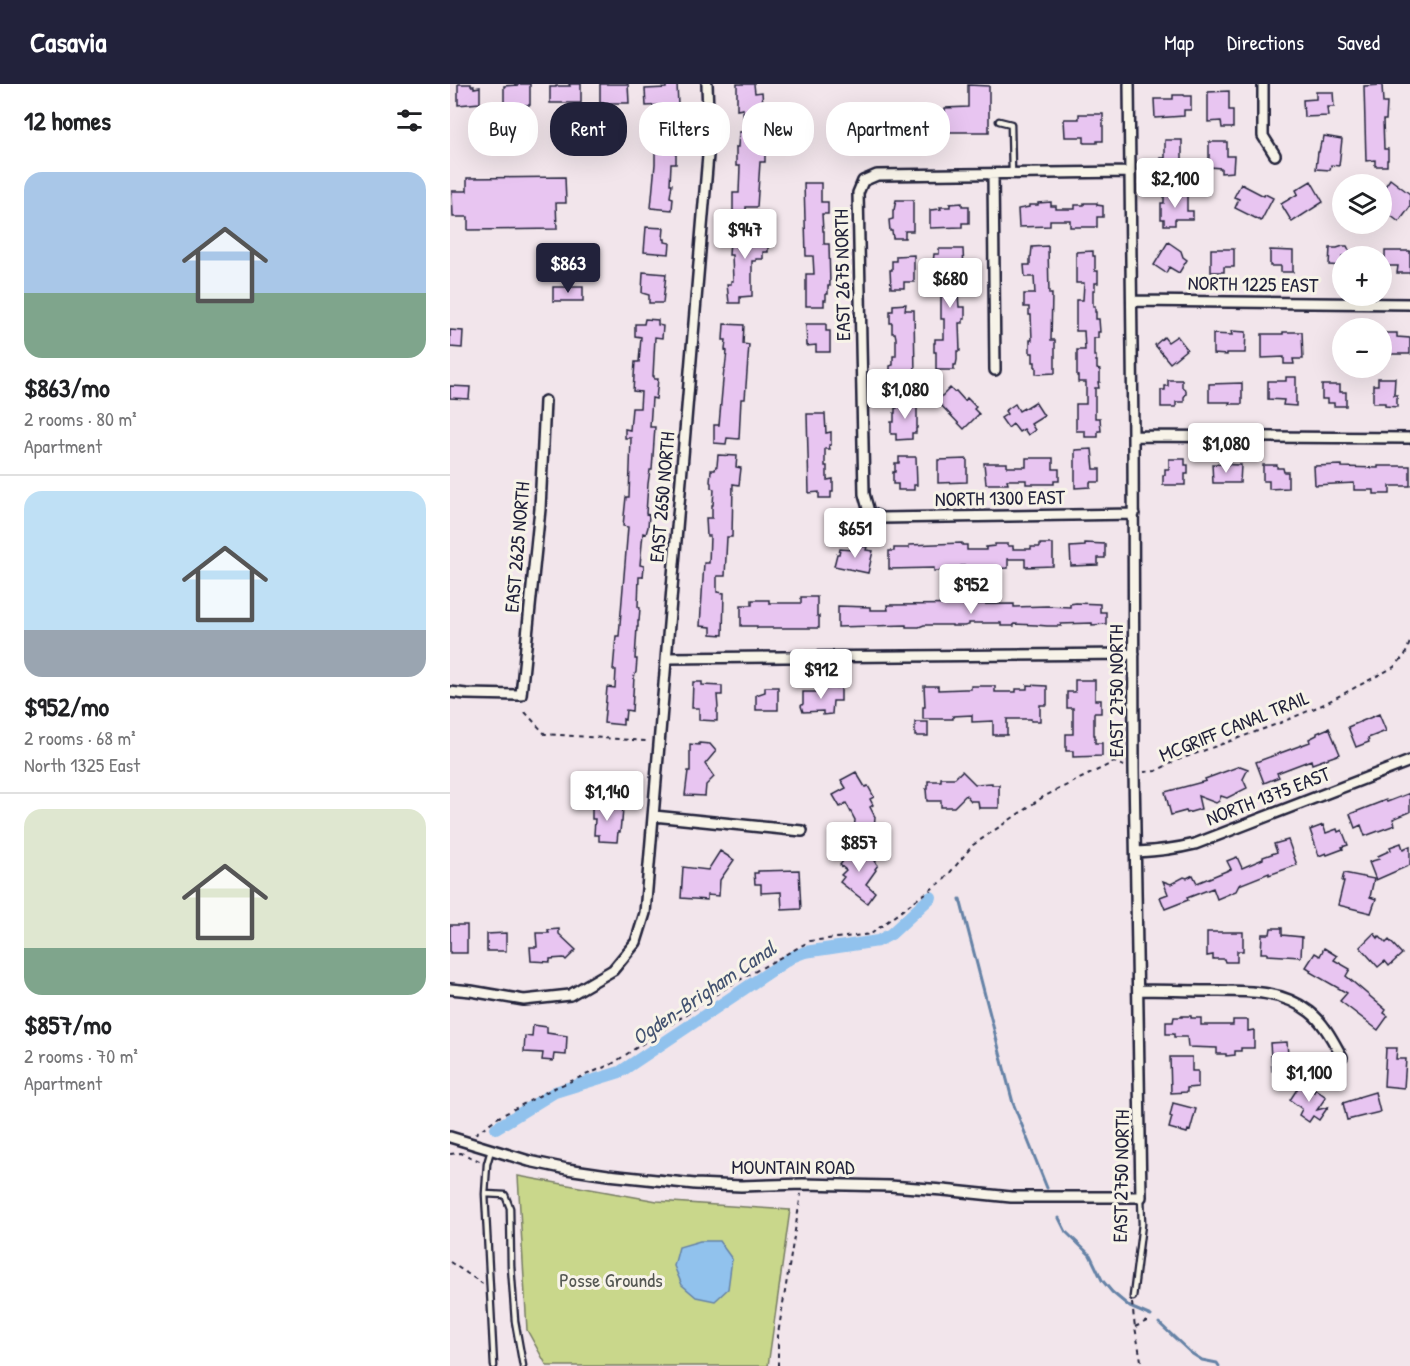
<!DOCTYPE html>
<meta charset="utf-8">
<style>
:root{--surface:#fff;--page:#f6f6f6;--text:#202124;--muted:#757577;--line:#e0e0e0;--accent:#22223b}
body{margin:0;font-family:"Patrick Hand",sans-serif;background:var(--page);color:var(--text);height:100vh;display:flex;flex-direction:column;font-size:22px;white-space:nowrap}
*{box-sizing:border-box;margin:0}
p{font-size:20px;color:var(--muted)}
.icon{flex:none;width:33px;height:33px;fill:none;stroke:currentColor;stroke-width:2;stroke-linecap:round;stroke-linejoin:round}
.map{position:relative;flex:1;overflow:hidden}
.details{display:flex;flex-direction:column;background:var(--surface);width:450px}
.details>*{flex:none}
.top-card{position:absolute;left:18px;top:18px;width:570px;height:54px;display:flex;gap:12px}
.buttons{position:absolute;left:882px;top:90px;display:grid;gap:12px}
.buttons a{display:grid;place-items:center;width:60px;height:60px;border-radius:50%;background:var(--surface);box-shadow:0 6px 24px #0002;font-size:30px}
.price{position:absolute;translate:-50% -51px;padding:0 14px;border-radius:6px;background:#fff;color:#222;font-size:20px;line-height:39px;filter:drop-shadow(0 2px 3px #0008)}
.price::after{content:'';position:absolute;left:50%;top:36px;width:18px;height:14px;margin-left:-9px;background:inherit;clip-path:polygon(0 0,100% 0,50% 100%)}
.price.selected{background:var(--accent);color:#fff}
ul{padding:0;list-style:none}
li{display:grid;align-content:center;gap:12px;height:318px;padding:0 24px}
li+li{border-top:2px solid var(--line)}
li span{display:grid;place-items:center;height:186px;border-radius:18px;color:#555}
li>.icon{margin-inline-start:auto}
span .icon{width:108px;height:108px;fill:#fffc;stroke-width:1}
li b{font-size:26px}
h2{display:flex;justify-content:space-between;align-items:center;height:72px;padding:0 24px;font-size:26px}
.chip{padding:0 21px;border-radius:24px;background:var(--surface);box-shadow:0 6px 24px #0002;font-size:21px;line-height:54px}
.chip.selected{background:var(--accent);color:#fff}
header{display:flex;align-items:center;gap:36px;box-sizing:border-box;height:84px;padding:0 30px;background:var(--accent);color:#fff}
header strong{font-size:28px}
nav{display:flex;gap:33px;margin-inline-start:auto;font-size:21px}
main{display:flex;flex:1;min-height:0}
.map>svg:first-child{display:block}
</style>
<header>
<strong>Casavia</strong>
<nav><a>Map</a><a>Directions</a><a>Saved</a></nav>
</header>
<main>
<section class="details">
<h2>12 homes<svg class="icon" aria-label="filters" viewBox="0 0 24 24"><path d="M4 7h16M4 17h16"/><circle cx="9" cy="7" r="2"/><circle cx="15" cy="17" r="2"/></svg></h2>
<ul>
<li><span style="background:linear-gradient(#a9c7e8 65%,#7fa58c 0)"><svg class="icon" aria-label="home" viewBox="0 0 24 24"><path d="M3 11l9-7 9 7M6 9v11h12V9"/></svg></span><div><b>$863/mo</b><p>2 rooms · 80 m²</p><p>Apartment</p></div></li>
<li><span style="background:linear-gradient(#bfe0f5 75%,#9aa5b1 0)"><svg class="icon" aria-label="home" viewBox="0 0 24 24"><path d="M3 11l9-7 9 7M6 9v11h12V9"/></svg></span><div><b>$952/mo</b><p>2 rooms · 68 m²</p><p>North 1325 East</p></div></li>
<li><span style="background:linear-gradient(#dfe7d0 75%,#7fa58c 0)"><svg class="icon" aria-label="home" viewBox="0 0 24 24"><path d="M3 11l9-7 9 7M6 9v11h12V9"/></svg></span><div><b>$857/mo</b><p>2 rooms · 70 m²</p><p>Apartment</p></div></li>
</ul>
</section>
<div class="map">
<svg width="960" height="1282" viewBox="0 0 960 1282">
<rect width="100%" height="100%" fill="#f2e5eb"/>
<filter id="ink" filterUnits="userSpaceOnUse"><feTurbulence type="fractalNoise" baseFrequency=".0167" numOctaves="2"/><feDisplacementMap in="SourceGraphic" scale="12" xChannelSelector="R" yChannelSelector="G"/><feConvolveMatrix kernelMatrix="1 2 1 2 8 2 1 2 1" color-interpolation-filters="sRGB"/></filter>
<g filter="url(#ink)">
<!-- green -->
<path fill="#c9d78b" stroke="#767c63" stroke-width="1.5" d="M68,1092L207,1117L340,1126L318,1282H97L77,1246Z"/>
<!-- water -->
<path fill="#91c2ed" stroke="#6582a6" stroke-width="1.5" d="M250,1157H269L282,1175L278,1205L265,1217L246,1213L232,1201L224,1182L229,1163Z"/>
<g fill="none" stroke-linecap="round" stroke-linejoin="round">
<!-- stream -->
<path stroke="#6582a6" stroke-width="3" d="M510,815L563,1019L597,1104
M609,1134L616,1148L640,1171L652,1196L662,1208L680,1223L701,1232
M709,1239L741,1269L752,1276L767,1279L769,1282"/>
<!-- canal -->
<path stroke="#91c2ed" stroke-width="12" d="M46,1044L105,1008L170,988L342,873L355,868L428,857L441,850L481,813"/>
</g>
<!-- building -->
<path fill="#e8c5f1" stroke="#22223b" stroke-width="1.5" d="M8,0H21V2H24V4L30,3V19L8,21Z
M68,0H80V21H54V2L68,1Z
M119,0H131V19H100V3H106V2H120Z
M150,0H178L179,19H150Z
M216,0H227L228,21H225V28H213V21L196,22L195,5L216,4Z
M287,0H304L305,9L312,8L314,35L311,67H315V78H310L307,123H296V129L283,128V109H289L290,82H286V63H288L289,48H294L293,25L287,26Z
M518,1L539,2V48H485V57H479V59H457V39H495V24L518,23Z
M932,1L933,19H937L936,36H933L934,65H938V76H937V82H925V76L916,77L914,2Z
M779,7V26H783V44H772L771,37L758,38V8Z
M866,8H883L884,23H877L878,32L854,33L853,16L866,15Z
M723,11H734V12H741V26H734V32L705,34L704,15H723Z
M411,30H432L433,35H439V47H433V50H411Z
M629,30H653V57H647V59H634V53H615L614,35H629Z
M205,47L223,48V69H226V80H221L220,100H222L220,113L223,114L222,126L201,124L205,80Z
M874,52L892,55L889,82L881,81L880,86L866,85L868,68H869L871,58H873Z
M715,56H732V85H724V91H711L710,74H715Z
M759,58H777V72H784L783,88L771,89V84L759,83Z
M115,93L116,119H106L107,145L18,146V133H3L2,107H17V94Z
M940,95L960,110V123L949,138L932,125V116L935,111L932,107Z
M861,97L873,118L842,138L831,120L848,110L846,106Z
M354,99H371V118H378V130H372L373,147H374V160H379L380,202H378V210H376V216H374V222H356V190H364L363,172H356Z
M791,100L814,112L815,110L823,114L811,137L785,124L789,115L784,113Z
M714,110H737V127H743V135H725V141H714V135H711V119H714Z
M446,116H463V147H455V154H443L442,147H440L439,136L443,135V126H444Z
M601,118V122H606V125H625V121H634V119H647V121L653,122V133H647V143H620V136H600V142L569,143L568,125L579,123V121H588V119Z
M512,119V122H519V139H512V143L480,144V126L491,125L490,123H500V120Z
M289,139L313,140L312,156L318,157V168H313V175H306V177H302V212L290,213V219H279L277,200H281V197H283L282,171H279L280,156L286,157L287,150H289Z
M196,143L214,144L213,155H215V158L220,159L219,170L194,168Z
M718,158L731,167L733,173L737,176L729,189L719,183L716,189L704,181Z
M598,162L599,210H602L601,256H605V289L586,290V283H585V278H583V269H580V256H582L581,231H579V223H574V210H585L584,193H575L574,181H580V173H581L582,163Z
M893,162H897L902,172H892V182L879,181L880,164H887Z
M489,165H513L514,187H510V193H507L508,210L509,223H515V235H513V239H509L510,267H507V276L506,281H504V286H486V268H484V259H485V255H494V235H491V204H497V186L489,187V179H483L484,170H489Z
M761,165H784V183H774V188H761Z
M820,166L843,167V188H831V182H820Z
M643,167V172H645V187H648V199H645V206H643V222H645V228H646V235H649L650,248H648V254H644V272H646V277H647V285L650,286V298H648L649,304H645V334H650L651,347H648V353H635V347H626V320H636V298H628V292H627V266H635L634,247H626V216H633L634,199H626V168Z
M935,167H960V189H947L948,182H935Z
M464,171V198H454V204H441L440,186H442V177H446V172Z
M193,188L216,190L213,219H199V211L192,209Z
M103,203H133V217H103Z
M456,220L455,226H464L465,294H457V300H443L442,294H440V282L443,281V272H446V254L445,249H442V239H440V227H443V221Z
M195,235L208,236V241L213,242L212,254L205,253L203,292H204V295H208L206,315L202,314L200,343H205L202,386H200L198,400L196,430L199,431L198,443L196,450L193,449L190,481L194,482L193,493H189L188,523L190,524L189,537H188V543H187L185,575H187L186,588L184,593L182,627L176,626L175,636L173,635V641L154,639L157,603L165,604L166,586H163L166,552H169L178,443L173,442L176,413H179L181,354H175V345L180,346L182,324H190L191,308L183,307L185,278H189L191,253L185,252V240H194Z
M274,240L294,241L293,260L299,261L295,315H291L289,355L277,354L276,360L264,359V341H269L274,285H275L277,267L275,266L276,256H273Z
M356,240H376V247H380V268H366V261L357,262Z
M0,246L13,247L12,264L0,263Z
M781,247L796,248L795,269H777V271L763,270V250L782,251Z
M833,248H852L853,275H843L844,280H834V273L812,274V250H833Z
M934,249H947V253L960,254V270H934Z
M727,252L737,265L720,279L705,261L714,253L718,258Z
M836,293H846V322L833,321L834,316L818,315V297H836Z
M928,294H945L944,311H947V323L935,322V319H923V301H928Z
M718,296H732V303L736,306V310L734,313V318H726V323H711V306H715V302H718Z
M792,299V320H779L780,318H759V300Z
M872,301H890V308H896V322H884V319H877V315H872Z
M0,302L20,303L19,315L0,314Z
M500,304L504,308L506,307L515,317L517,314L526,323L524,325L529,330L514,345L487,317Z
M467,317V344H466V349H462V355L446,356V350H441V338H444V329H445V324H447V318Z
M585,318L594,332L581,340L585,346L578,351L574,345L569,348L563,340L558,344L551,334L557,330L555,327L565,320L569,327L574,324V325Z
M357,330H375L376,349L381,348V361H379L380,365H375V382H377V396L383,395V408H381V414H369V408L359,409Z
M642,365L644,385H650V398H640V403L625,404V366Z
M268,371L287,372L286,383L291,384L289,401L283,400L282,453H277L275,492H267V508L274,509L273,551L261,550V543L250,542L254,479H259L260,452H257L256,434H262V421H263L264,405L261,404V399L260,398L261,386H265L266,382H267Z
M449,373H466L467,401H464V406H448V400H443V388H445V379H449Z
M576,374H603V385H609V397H604V400H576V396H557L558,400H536L534,379H557V383H576Z
M517,375V398L488,399V376Z
M719,375H735V381H738V390H735V401H713V391H715V385H719Z
M762,380L791,381L790,399H763Z
M813,381H827V384H833L834,388H838V404L819,405V397H813Z
M892,381V383L928,384V382H960V402H940V410H924V406H904V399L865,401L864,382Z
M512,459V461H517V466H536V463L545,462V460H558V462H563V465H581V463H590V460H603V482L575,483V475H558V484L531,485V482H511L512,487H484V484L439,485V467H444V464H459V461Z
M635,459L655,460V474H648V481L621,482L620,463L635,462Z
M404,461L417,463L416,466L423,467L418,489L384,482L387,470H389L390,465L403,466Z
M351,513H367V532H369V544H307V542H291V521H302V516H319V519H351Z
M626,519L650,520V528H656V540L642,541V539L611,540V542H597L586,541L564,540V542H551V539H519V541L514,542H502V541H474L469,543H456V541L388,543V522L420,523V526H438L437,521L564,520V523L597,522L620,523V520Z
M625,596H645V616H651V629H644V651H645V659H652V672L623,673V667H616V650H623V624H617V608H625Z
M243,598H252V601L272,602V611H267L268,624L267,625V637L249,636V624H242Z
M577,601L597,602V621H590V637H581V635H557V651H543V637L522,638V631L503,632V635H473V623H475L474,602H488V606L515,605H521V602H545V608H566V605H577Z
M383,602V604L391,603V617H383L382,630L373,631V627L353,628L351,622L353,620V608H370V603Z
M315,603H328V626H306V611L315,608Z
M929,630L936,647L918,654L919,658L906,663L898,643Z
M465,638H478V652H465Z
M879,644L890,670L862,680L861,676L827,689L829,693L814,699L806,678L860,658L859,655L867,651V649Z
M249,659L260,660L266,667L255,680L264,693L256,701L255,712L235,711L238,687H240V660L249,661Z
M790,682L798,685L793,695L797,704L777,714L771,712L769,717L766,719L748,712L751,725L737,729L736,727L721,731L715,708L756,697L755,695Z
M512,687L525,700L542,699V701H549V724H529L528,717H521L516,711L504,723H491V717H477L476,705H478V697H491V694H505Z
M406,688L415,703L418,702L424,713L420,715L423,721L420,723L425,733L424,747L404,745L405,736L396,719L390,723L383,711L396,704L391,696Z
M960,709V728L943,735L945,741L915,752L911,741L905,744L900,730L936,716L937,718Z
M142,721L173,723L172,738H171L170,748H168L167,758L149,757V751H144L145,735H142Z
M873,741L876,749L887,745L888,748L892,746L898,761L892,763L893,765L877,771L876,769L869,772L860,746Z
M838,756L847,781L819,791V789L789,801L786,807L767,815L763,804L737,814L738,816L715,825L710,813L718,810L713,797L721,800L734,793L737,794L743,791L747,799L781,785L777,777L787,773L792,784L813,775V773L827,768L824,760Z
M951,759L953,765L960,762V781L926,796L919,778L929,775L928,772L941,766L940,763Z
M404,762L408,765L409,764L426,777L425,778L428,781L425,785L426,786L416,800L425,808L417,819L390,798L394,793L391,791L396,786L390,781Z
M270,767L284,776L270,796L269,812L257,811V816L231,814L233,783L258,786Z
M349,786L351,825L332,826L331,808L311,809V800H305L304,789H308V787Z
M894,789L924,795L920,813L926,815L921,829L888,821L894,797H892Z
M0,841H17V869H0Z
M821,844H832V851L852,853L851,873L817,871V869H811L812,850H820Z
M109,845V850L126,866L116,876L114,874L100,875V878L81,877L80,863H87L86,849H99L98,846Z
M757,848H793V867H787V878H775L774,875H763V871L757,872Z
M56,849V867H37V850Z
M924,849L928,854L929,852L936,859L939,856L952,870L939,882L935,877L928,883L910,863Z
M874,864L887,872L884,876L900,885L896,892L936,926L934,929L938,932L928,946L890,917L897,909L860,888L861,886L856,883L865,869L870,872Z
M732,932H741V934H751V941H783V936H798V947L804,946V964H791V967H785V971L776,972V970H767V964L738,963L737,953H724V950H716V938H723L724,933H732Z
M83,941L97,943V949L117,952L116,971L104,970L103,977L92,976L93,969L74,968L75,952L82,953Z
M837,958L838,972L850,971L851,984L850,985V990L836,991V986L822,987L820,959Z
M936,964H947L946,975H956L954,1004L934,1002Z
M720,973H742V987H748V1003L737,1004V1008L721,1009Z
M851,999L864,1008L865,1005L876,1013L867,1026L878,1023L869,1036L863,1032L859,1038L849,1031L852,1025L840,1016Z
M925,1008L930,1028L897,1036L893,1019L909,1014L908,1013Z
M723,1019L746,1025L740,1047L738,1046L737,1049L719,1044L722,1033L720,1032Z"/>
<g fill="none" stroke-linecap="round" stroke-linejoin="round">
<!-- service casing -->
<g stroke="#22223b" stroke-width="9">
<path id="service" d="M549,37L561,40L562,89
M41,1066L37,1080L35,1110L55,1111L60,1124L61,1182L65,1237L73,1282
M35,1110L44,1282
M683,1213L692,1140L691,1113"/>
</g>
<!-- minor casing -->
<g stroke="#22223b" stroke-width="14">
<path id="minor" d="M813,0V52L825,71
M679,88L427,91L413,97L408,109L414,410L419,428L432,434L684,430
M543,90L545,286
M682,217L960,220
M683,352L960,354
M218,574L684,570
M0,608L16,610L71,611L90,425L95,317
M204,732L352,747
M687,768C707,767 725,765 745,760L960,677
M0,905L21,907L74,916L120,911L163,886L186,858L195,829L259,59L257,0
M688,906C712,906 735,907 758,907C793,907 831,905 860,928C875,940 883,957 892,973
M0,1053L79,1077L117,1085L158,1091L245,1100L291,1102L353,1100L440,1102L493,1106L561,1113H691L684,685L683,352L679,0"/>
</g>
<!-- path -->
<path stroke="#22223b" stroke-width="2" stroke-dasharray="4.5 4.5" stroke-linecap="butt" d="M75,628L95,650L196,657
M694,688L706,687L725,677L830,639L872,621L944,583L955,571L960,558
M25,1050L47,1034L102,1005L162,980L277,903L360,857L421,850L463,818L493,797L523,761L593,713L664,678L674,682
M0,1070L11,1069L32,1078
M0,1178L33,1200
M682,1219L685,1243L692,1282
M685,1243L699,1236
M328,1282V1250L351,1110"/>
<!-- service -->
<use href="#service" stroke="#f7f3e8" stroke-width="4.5"/>
<!-- minor -->
<use href="#minor" stroke="#f7f3e8" stroke-width="9"/>
</g>
</g>
<g text-anchor="middle" stroke-width="6" stroke-linejoin="round" paint-order="stroke">
<!-- street labels -->
<g font-size="20" fill="#22223b" stroke="#f7f3e8">
<text transform="translate(392 191) rotate(-91)" y="7">EAST 2675 NORTH</text>
<text transform="translate(803 200) rotate(1)" y="7">NORTH 1225 EAST</text>
<text transform="translate(212 413) rotate(-85)" y="7">EAST 2650 NORTH</text>
<text transform="translate(550 414) rotate(-1)" y="7">NORTH 1300 EAST</text>
<text transform="translate(67 463) rotate(-85)" y="7">EAST 2625 NORTH</text>
<text transform="translate(666 607) rotate(-90)" y="7">EAST 2750 NORTH</text>
<text transform="translate(784 642) rotate(-22)" y="7">MCGRIFF CANAL TRAIL</text>
<text transform="translate(818 712) rotate(-21)" y="7">NORTH 1375 EAST</text>
<text x="343" y="1090">MOUNTAIN ROAD</text>
<text transform="translate(671 1092) rotate(-89)" y="7">EAST 2750 NORTH</text>
</g>
<!-- park labels -->
<g font-size="20" fill="#545853" stroke="#f7f3e8">
<text x="161" y="1203">Posse Grounds</text>
</g>
<!-- water labels -->
<g font-size="21" font-style="italic" fill="#435270" stroke="#f7f3e8">
<text transform="translate(254 909) rotate(-34)" y="7">Ogden-Brigham Canal</text>
</g>
</g>
</svg>
<div class="buttons">
<a><svg class="icon" aria-label="layers" viewBox="0 0 24 24"><path d="M12 4l9 5-9 5-9-5zM3 14l9 5 9-5"/></svg></a>
<a>+</a>
<a>−</a>
</div>
<b class="price" style="left:725px;top:125px">$2,100</b>
<b class="price" style="left:295px;top:176px">$947</b>
<b class="price selected" style="left:118px;top:210px">$863</b>
<b class="price" style="left:500px;top:225px">$680</b>
<b class="price" style="left:455px;top:336px">$1,080</b>
<b class="price" style="left:776px;top:390px">$1,080</b>
<b class="price" style="left:405px;top:475px">$651</b>
<b class="price" style="left:521px;top:531px">$952</b>
<b class="price" style="left:371px;top:616px">$912</b>
<b class="price" style="left:157px;top:738px">$1,140</b>
<b class="price" style="left:409px;top:789px">$857</b>
<b class="price" style="left:859px;top:1019px">$1,100</b>
<div class="top-card">
<a class="chip">Buy</a>
<a class="chip selected">Rent</a>
<a class="chip">Filters</a>
<a class="chip">New</a>
<a class="chip">Apartment</a>
</div>
</div>
</main>
